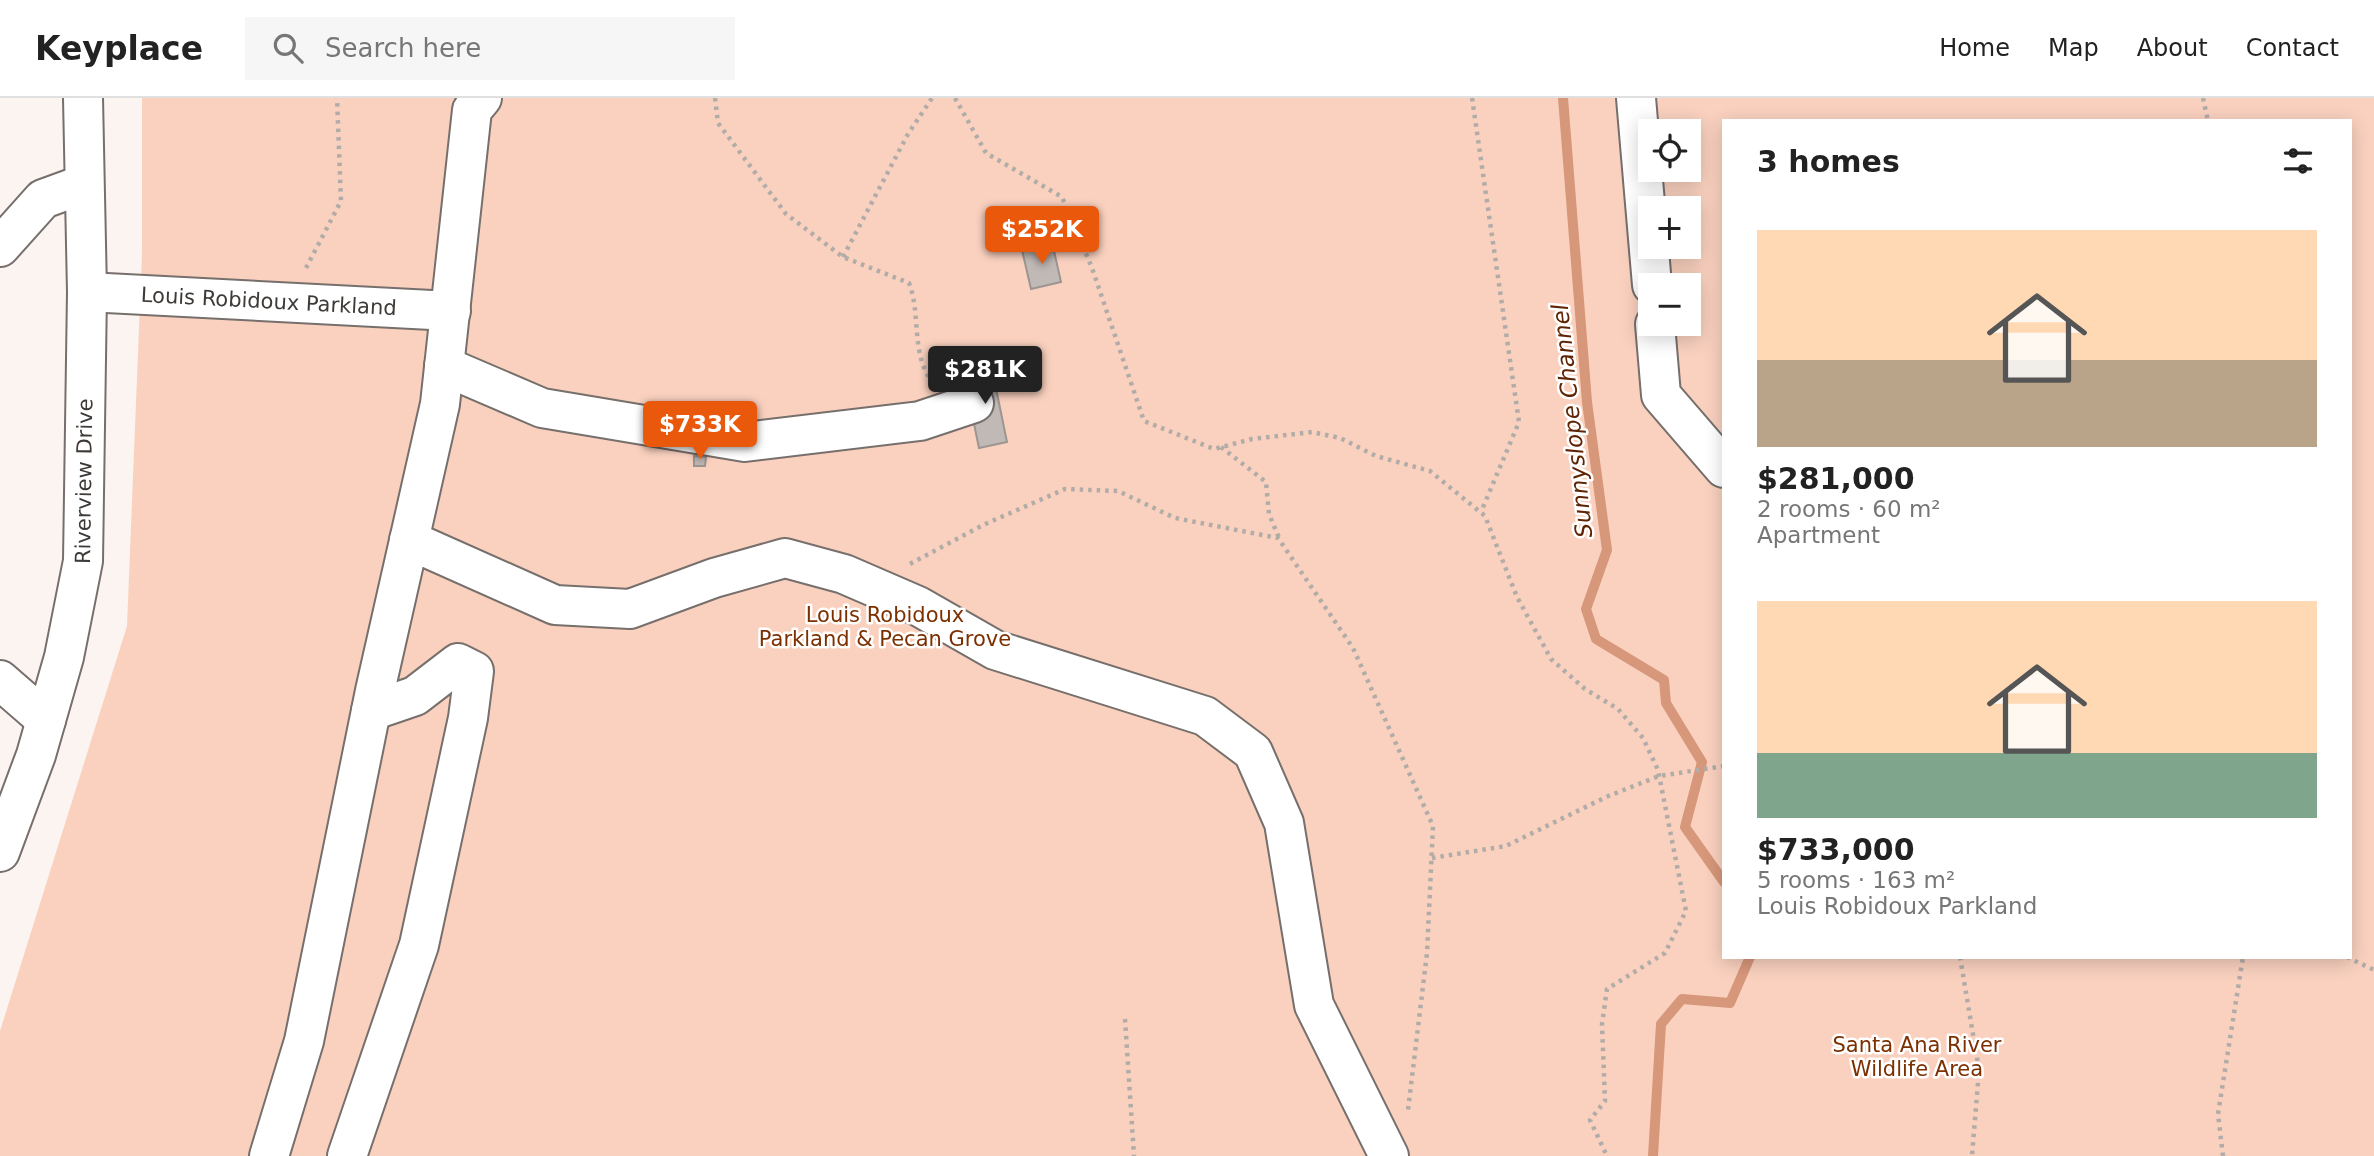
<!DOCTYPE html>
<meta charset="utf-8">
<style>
:root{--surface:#fff;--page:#f6f6f6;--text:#222;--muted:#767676;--line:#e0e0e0;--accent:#ea580c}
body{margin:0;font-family:"DejaVu Sans",sans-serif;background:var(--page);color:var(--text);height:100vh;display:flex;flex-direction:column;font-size:26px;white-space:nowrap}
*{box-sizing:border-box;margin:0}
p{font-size:23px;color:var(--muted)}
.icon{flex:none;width:38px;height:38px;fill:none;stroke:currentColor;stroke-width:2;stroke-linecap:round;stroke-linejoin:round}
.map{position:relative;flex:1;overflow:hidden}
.panel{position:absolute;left:1722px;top:21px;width:630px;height:840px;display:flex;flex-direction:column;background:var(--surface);border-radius:0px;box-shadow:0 4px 18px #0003}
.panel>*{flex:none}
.controls{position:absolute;left:1638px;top:21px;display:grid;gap:14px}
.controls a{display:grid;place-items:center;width:63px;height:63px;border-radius:0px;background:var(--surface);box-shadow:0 4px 18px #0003;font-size:35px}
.price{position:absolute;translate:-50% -60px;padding:0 16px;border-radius:7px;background:var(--accent);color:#fff;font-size:23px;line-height:46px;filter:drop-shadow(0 2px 4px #0008)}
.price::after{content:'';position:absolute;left:50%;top:42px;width:21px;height:16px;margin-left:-10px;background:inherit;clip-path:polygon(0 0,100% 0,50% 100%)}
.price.active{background:#222;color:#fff}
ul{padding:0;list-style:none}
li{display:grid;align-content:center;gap:14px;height:371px;padding:0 35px}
li span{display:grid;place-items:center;height:217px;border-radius:0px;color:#555}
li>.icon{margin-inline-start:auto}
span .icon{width:126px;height:126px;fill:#fffc;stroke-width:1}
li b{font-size:30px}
h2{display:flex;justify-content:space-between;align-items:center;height:84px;padding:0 35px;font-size:30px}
header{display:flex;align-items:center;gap:42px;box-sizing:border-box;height:98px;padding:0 35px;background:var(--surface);border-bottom:2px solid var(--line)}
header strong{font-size:33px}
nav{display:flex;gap:38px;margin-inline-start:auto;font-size:24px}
.search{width:490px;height:63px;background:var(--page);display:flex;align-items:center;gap:18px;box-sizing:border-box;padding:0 24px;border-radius:0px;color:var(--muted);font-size:26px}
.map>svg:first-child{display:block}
</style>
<header>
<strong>Keyplace</strong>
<div class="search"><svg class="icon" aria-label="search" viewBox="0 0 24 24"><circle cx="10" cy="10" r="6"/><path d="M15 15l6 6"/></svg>Search here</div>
<nav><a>Home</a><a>Map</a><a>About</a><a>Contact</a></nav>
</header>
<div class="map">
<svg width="2374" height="1058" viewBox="0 0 2374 1058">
<rect width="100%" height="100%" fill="#fcf4f0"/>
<!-- green -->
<path fill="#fad1bf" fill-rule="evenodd" d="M142,0H2374V1058H0V933L127,528L142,156ZM1724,23H2350V859H1724ZM1650,33H1689V72H1650ZM1650,110H1689V149H1650ZM1650,187H1689V226H1650Z"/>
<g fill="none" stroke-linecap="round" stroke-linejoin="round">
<!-- stream -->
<path stroke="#d7977a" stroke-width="10" d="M1563,0L1587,304L1607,452L1586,511L1596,541L1664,582L1666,605L1702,664L1685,729L1724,784
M1653,1058L1661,926L1682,901L1730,905L1750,859"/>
</g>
<!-- building -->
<path fill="#c1b9b6" stroke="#9c9591" stroke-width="2" d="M1052,144L1061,184L1031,191L1022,152Z
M991,266L1007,344L979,350L963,272Z
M694,358L706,359L705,368H694Z"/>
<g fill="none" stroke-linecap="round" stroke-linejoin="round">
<!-- minor casing -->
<g stroke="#766f6c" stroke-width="42">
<g id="minor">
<path d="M1636,0L1652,187"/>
<path d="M0,149L43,101L84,86"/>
<path id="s1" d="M87,194L451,213"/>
<path d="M1655,226L1661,297L1724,370"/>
<path d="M444,268L542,310L745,344L920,323L974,305"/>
<path d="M409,442L555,507L630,511L714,480L785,460L844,476L918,508L995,552L1205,618L1253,654L1284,725L1314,907L1389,1058"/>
<path d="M0,582L46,622"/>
<path id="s2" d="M0,754L36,657L64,559L83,463L87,194L83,0"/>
<path d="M269,1058L304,943L375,593L440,306L472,12L482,0"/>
<path d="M347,1058L419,847L468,620L474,573L458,565L415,598L371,613"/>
</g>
</g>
<!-- path -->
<path stroke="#b2aca8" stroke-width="4.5" stroke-dasharray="3.5 5" stroke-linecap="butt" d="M715,0L718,25L786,116L843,159L909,185C921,215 911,256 931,282
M955,0L986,55L1062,99L1092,170L1144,323L1214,351L1252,341L1312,334L1340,340L1376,358L1430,373L1485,418L1517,499L1551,561L1585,591L1618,611L1643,640L1658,672L1686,813L1665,855L1607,891L1602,926L1605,1003L1590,1022L1607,1058
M1472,0L1519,324L1481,414
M2203,0L2208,23
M843,159L908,36L932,0
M306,170L341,103L337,0
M1221,349L1266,384L1269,416L1279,440
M910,466L983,427L1065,391L1118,393L1175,420L1278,440L1353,550L1433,728L1427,855L1408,1012
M1432,760L1506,748L1606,699L1659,678L1724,668
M1960,859L1979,972L1972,1058
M2347,859L2374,872
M1125,921L1134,1058
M2223,1058L2218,1016L2243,859"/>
<!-- minor -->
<use href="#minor" stroke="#fff" stroke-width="38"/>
</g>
<g text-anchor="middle" stroke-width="5" stroke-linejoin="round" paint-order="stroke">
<!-- street labels -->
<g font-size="21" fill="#3d3a38" stroke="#fff">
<text dy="7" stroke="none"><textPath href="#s1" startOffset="182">Louis Robidoux Parkland</textPath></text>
<text dy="7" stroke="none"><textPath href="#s2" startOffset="383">Riverview Drive</textPath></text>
</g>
<!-- park labels -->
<g font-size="21" fill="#7c3001" stroke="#fff">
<text x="885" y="524">Louis Robidoux<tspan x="885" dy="24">Parkland &amp; Pecan Grove</tspan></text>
<text x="1917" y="954">Santa Ana River<tspan x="1917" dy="24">Wildlife Area</tspan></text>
</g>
<!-- water labels -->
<g font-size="23" font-style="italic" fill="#5e2403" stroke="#fff">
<text transform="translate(1572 323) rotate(-96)" y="8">Sunnyslope Channel</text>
</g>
</g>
</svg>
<div class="controls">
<a><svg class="icon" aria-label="locate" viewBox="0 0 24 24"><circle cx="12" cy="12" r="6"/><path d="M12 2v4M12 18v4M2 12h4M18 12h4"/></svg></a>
<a>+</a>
<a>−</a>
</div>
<b class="price" style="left:1042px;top:168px">$252K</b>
<b class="price active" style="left:985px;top:308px">$281K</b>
<b class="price" style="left:700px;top:363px">$733K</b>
<section class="panel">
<h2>3 homes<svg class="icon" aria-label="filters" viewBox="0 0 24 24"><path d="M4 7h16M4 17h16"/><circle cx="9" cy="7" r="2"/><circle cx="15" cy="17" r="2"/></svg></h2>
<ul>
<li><span style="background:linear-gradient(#ffd9b3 60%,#b9a48a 0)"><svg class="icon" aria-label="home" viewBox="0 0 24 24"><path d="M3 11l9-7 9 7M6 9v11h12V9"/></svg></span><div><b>$281,000</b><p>2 rooms · 60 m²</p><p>Apartment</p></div></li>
<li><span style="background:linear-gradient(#ffd9b3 70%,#7fa58c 0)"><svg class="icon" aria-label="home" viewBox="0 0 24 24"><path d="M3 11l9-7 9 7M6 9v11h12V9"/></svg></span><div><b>$733,000</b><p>5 rooms · 163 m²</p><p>Louis Robidoux Parkland</p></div></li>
</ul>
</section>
</div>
